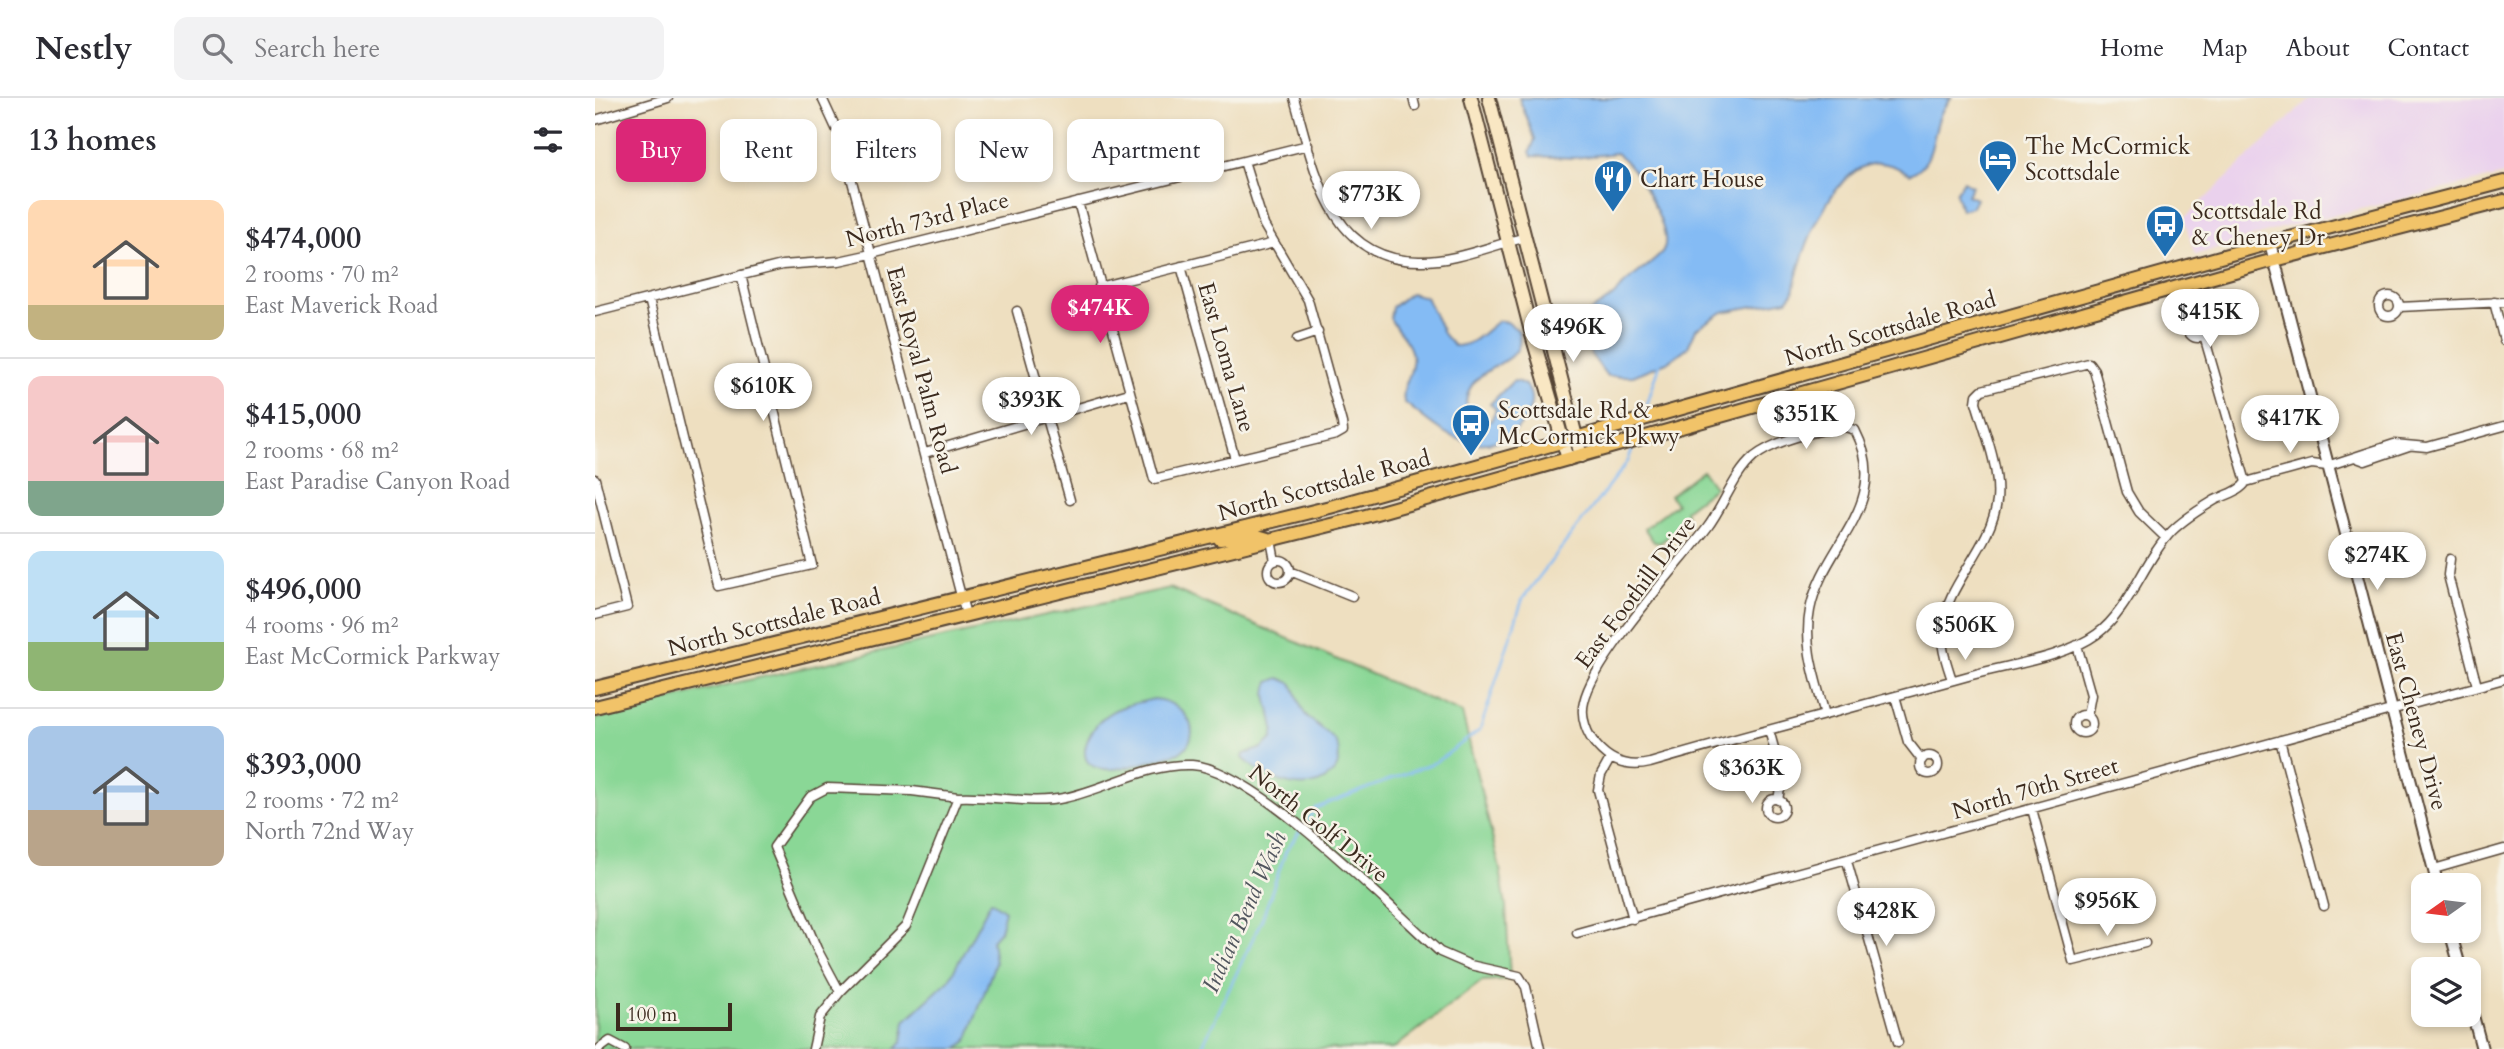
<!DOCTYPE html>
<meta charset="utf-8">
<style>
:root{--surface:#fff;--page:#f2f2f3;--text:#2b2b33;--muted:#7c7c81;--line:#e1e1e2;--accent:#db2777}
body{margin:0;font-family:Cardo,serif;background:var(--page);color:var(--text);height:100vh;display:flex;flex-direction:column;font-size:26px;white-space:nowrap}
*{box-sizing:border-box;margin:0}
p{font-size:23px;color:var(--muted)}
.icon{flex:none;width:38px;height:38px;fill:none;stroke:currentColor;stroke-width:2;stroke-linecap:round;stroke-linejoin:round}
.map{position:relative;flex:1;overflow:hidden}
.side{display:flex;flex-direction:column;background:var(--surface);width:595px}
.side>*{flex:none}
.guide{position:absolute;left:21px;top:21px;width:665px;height:63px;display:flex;gap:14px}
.needle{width:46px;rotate:256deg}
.fabs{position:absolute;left:1816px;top:775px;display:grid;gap:14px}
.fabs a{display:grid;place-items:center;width:70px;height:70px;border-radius:14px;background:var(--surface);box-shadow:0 4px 10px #0003;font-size:35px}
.scale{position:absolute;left:21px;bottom:18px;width:116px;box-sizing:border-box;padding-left:7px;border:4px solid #3b2a1e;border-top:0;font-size:19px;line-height:24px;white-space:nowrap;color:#3b2a1e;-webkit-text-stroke:5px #f7f3e8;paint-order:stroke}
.price{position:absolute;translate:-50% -60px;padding:0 16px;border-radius:24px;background:#fff;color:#222;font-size:23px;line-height:46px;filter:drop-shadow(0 2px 4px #0008)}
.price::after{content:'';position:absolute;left:50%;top:42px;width:21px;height:16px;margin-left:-10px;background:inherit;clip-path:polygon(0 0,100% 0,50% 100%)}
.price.on{background:var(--accent);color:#fff}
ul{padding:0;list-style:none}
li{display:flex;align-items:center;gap:21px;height:175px;padding:0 28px}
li+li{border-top:2px solid var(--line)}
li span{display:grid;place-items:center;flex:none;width:196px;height:140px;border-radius:14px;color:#555}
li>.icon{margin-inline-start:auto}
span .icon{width:84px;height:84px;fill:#fffc;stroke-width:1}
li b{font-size:30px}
h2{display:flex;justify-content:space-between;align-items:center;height:84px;padding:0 28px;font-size:30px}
.tag{padding:0 24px;border-radius:14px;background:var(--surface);box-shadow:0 4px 10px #0003;font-size:24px;line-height:63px}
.tag.on{background:var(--accent);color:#fff}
header{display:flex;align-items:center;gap:42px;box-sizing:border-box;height:98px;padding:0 35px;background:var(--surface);border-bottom:2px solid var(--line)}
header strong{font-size:33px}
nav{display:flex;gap:38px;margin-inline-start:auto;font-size:24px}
.search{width:490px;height:63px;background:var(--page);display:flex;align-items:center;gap:18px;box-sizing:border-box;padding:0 24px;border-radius:14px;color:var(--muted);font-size:26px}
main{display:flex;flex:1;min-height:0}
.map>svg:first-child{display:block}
</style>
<header>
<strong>Nestly</strong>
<div class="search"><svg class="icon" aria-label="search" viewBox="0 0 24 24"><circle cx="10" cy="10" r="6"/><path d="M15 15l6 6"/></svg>Search here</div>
<nav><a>Home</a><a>Map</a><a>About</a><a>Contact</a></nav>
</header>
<main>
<section class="side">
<h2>13 homes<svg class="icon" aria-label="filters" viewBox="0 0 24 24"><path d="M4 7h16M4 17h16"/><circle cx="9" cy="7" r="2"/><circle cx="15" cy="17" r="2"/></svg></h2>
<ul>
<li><span style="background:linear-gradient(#ffd9b3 75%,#c2b280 0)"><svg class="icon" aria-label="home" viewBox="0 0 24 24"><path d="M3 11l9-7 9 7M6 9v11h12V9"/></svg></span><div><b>$474,000</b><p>2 rooms · 70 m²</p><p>East Maverick Road</p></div></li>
<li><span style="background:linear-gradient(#f6c9c9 75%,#7fa58c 0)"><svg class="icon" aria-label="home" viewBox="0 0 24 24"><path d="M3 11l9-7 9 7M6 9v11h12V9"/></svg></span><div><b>$415,000</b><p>2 rooms · 68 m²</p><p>East Paradise Canyon Road</p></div></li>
<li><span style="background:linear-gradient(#bfe0f5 65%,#8fb573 0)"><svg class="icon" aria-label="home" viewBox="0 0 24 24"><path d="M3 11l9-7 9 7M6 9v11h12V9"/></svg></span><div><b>$496,000</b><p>4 rooms · 96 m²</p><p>East McCormick Parkway</p></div></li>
<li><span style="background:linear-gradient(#a9c7e8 60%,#b9a48a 0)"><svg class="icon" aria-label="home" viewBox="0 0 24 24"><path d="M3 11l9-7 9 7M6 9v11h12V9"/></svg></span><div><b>$393,000</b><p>2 rooms · 72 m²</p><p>North 72nd Way</p></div></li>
</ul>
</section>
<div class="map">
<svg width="1909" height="951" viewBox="0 0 1909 951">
<rect width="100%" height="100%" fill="#f7f3e8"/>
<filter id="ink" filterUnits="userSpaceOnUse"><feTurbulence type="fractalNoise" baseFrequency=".0143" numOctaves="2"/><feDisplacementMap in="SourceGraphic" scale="14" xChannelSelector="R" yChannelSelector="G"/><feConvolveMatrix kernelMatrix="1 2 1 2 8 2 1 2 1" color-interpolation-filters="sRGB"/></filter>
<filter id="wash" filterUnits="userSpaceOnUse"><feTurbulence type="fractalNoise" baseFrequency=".00686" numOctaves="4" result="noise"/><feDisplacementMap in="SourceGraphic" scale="28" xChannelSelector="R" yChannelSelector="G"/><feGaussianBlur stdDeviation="1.57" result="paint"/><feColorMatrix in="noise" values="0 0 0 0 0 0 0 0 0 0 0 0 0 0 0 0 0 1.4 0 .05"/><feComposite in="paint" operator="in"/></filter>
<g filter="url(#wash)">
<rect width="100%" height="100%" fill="#eedfc0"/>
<!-- built -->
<path fill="#ead1ed" d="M1715,0H1909V77L1689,129L1600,157L1589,121Z"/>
<!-- green -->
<path fill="#8ad796" stroke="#62805a" stroke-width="2" d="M1108,372L1120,389L1090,412L1093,424L1065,445L1059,444L1049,430L1081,406L1075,397Z
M575,490L867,615L905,771L911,808L915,881L887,883L798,951H0V621L135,586Z"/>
<!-- water -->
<path fill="#84bbf4" stroke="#607289" stroke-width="2" d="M924,0H1356C1331,27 1347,63 1315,76C1306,71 1294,65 1284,65C1237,66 1204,158 1198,195L1192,202L1128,214L1101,231L1093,249L1074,263L1038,278H1012L995,255L987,226C992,211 1004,210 1014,201C1022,196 1027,187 1034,182C1068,154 1082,156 1059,108C1049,88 1039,68 1021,55L979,60L937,58L935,54L940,41Z
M1368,83L1377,88L1372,97L1381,101L1377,109L1366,112L1361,95Z
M816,195L831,199L849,237L859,248C879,248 888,234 903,223L912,224L923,232C936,270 873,263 871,305L882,322L896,323L901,311L895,306L918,283C957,286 929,356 873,344C849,339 828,319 809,304C806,288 816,281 817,265C820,247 802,235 795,220L797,209Z
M684,580L696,585C703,594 703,607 710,616C727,635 751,638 742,669C719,704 670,682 648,660L649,656L667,650L677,641C684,620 664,603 674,584Z
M559,601C588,603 613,635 584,655C563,660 530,673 510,671C473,669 495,628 513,616C527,607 543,605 559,601Z
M396,803L410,813L405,833L397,842L400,865L372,943L361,951H301L307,944L310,923L354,882Z"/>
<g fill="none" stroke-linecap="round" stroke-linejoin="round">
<!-- stream -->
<path stroke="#84bbf4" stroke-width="2.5" d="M1049,316L1065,266
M606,951L667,821L691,753L721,710L841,664L885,632L928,500L1033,363L1038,349"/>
</g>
</g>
<g filter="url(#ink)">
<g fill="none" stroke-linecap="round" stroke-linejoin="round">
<!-- minor casing -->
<g stroke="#564536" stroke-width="11">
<path id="minor" d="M227,0L246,41L371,517
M699,0C719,68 733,163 824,163C858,164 895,148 928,140
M818,0L820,8
M0,22L73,0
M483,104L559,381L741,337L748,333L747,325L713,202L669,127L649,63
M586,168L640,361
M504,189L679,145
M1784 208a10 10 0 1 1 20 0a10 10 0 1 1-20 0Z
M54,201L124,488L217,467L146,177
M1899,204L1909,243
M1804,209L1909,204
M422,213L475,402
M0,214L187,167L244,163L276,156L713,47
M1593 230a10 10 0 1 1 20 0a10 10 0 1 1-20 0Z
M1609,238L1651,384
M702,241L723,234
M330,355L534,295
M1762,360L1770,363L1814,348
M0,381L32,509L0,517
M676,442L680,463
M1855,461L1853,477L1882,588
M673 473a11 11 0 1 1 22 0a11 11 0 1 1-22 0Z
M695,473L757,498
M1482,547L1496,597L1492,618
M1357,582C1352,566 1345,548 1347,530C1351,486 1396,450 1402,403C1405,370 1390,335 1381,304L1382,297L1387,292L1494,265L1499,272L1532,394L1544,414L1571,440
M1300,598L1313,644L1327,662
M1479 626a9 9 0 1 1 18 0a9 9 0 1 1-18 0Z
M1230,617C1221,582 1208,548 1215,512C1228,445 1299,407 1260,332L1250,329C1222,332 1181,342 1159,359C1138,377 1129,408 1112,430C1082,469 998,561 989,604C985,619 992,637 1002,648C1016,664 1034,670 1055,665C1161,634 1270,607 1377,577C1417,566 1469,560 1502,536C1534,513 1549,462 1577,433C1589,421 1605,411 1620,402C1630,397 1645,394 1651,384L1717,366L1732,368L1799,346L1832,349L1909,328
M1174,632L1187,679L1183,702
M1685,642L1729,808
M1325 667a9 9 0 1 1 18 0a9 9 0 1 1-18 0Z
M1015,661L1006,677L1003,692L1038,821
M1171 710a9 9 0 1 1 18 0a9 9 0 1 1-18 0Z
M1437,711L1478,863L1550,845
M1252,763L1303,944
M1839,771L1909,751
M982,835L1909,581
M245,894L222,851L179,749L215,699L232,690L317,693L363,699
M4,951L15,943L30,951
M218,951L225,919L245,894L311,828L363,699C398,697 435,707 469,700C513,691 551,665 597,667C659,670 795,809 845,854L875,867L924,878L931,889L945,951"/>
</g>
<!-- tertiary casing -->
<g stroke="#564536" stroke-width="14">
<path id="tertiary" d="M1675,145L1843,788
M1855,833L1866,872
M1874,903L1887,951"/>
</g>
<!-- secondary casing -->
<g stroke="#564536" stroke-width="16">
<path id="secondary" d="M876,0L937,237L973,361
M894,0L986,358"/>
</g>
<!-- primary casing -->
<g stroke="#564536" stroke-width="16">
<path id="primary" d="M625,441L659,437L676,442
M0,590L735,409L1675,145L1909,84
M0,609L760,421L1668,165L1909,103"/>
</g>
<!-- minor -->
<use href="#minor" stroke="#fff" stroke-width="8"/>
<!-- tertiary -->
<use href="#tertiary" stroke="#fff" stroke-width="10"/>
<!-- secondary -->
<use href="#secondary" stroke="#f9e7c3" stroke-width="12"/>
<!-- primary -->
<use href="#primary" stroke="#f1c369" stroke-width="12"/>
</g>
</g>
<!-- icons -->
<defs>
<g id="hotel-pin" transform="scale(2.0125)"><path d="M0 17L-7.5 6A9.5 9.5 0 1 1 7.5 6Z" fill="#1f6fb2" stroke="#f7f3e8"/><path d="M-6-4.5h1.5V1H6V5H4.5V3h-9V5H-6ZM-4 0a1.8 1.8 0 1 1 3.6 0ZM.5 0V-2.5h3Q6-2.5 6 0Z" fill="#fff"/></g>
<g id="restaurant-pin" transform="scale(2.0125)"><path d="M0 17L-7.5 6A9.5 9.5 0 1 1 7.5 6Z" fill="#1f6fb2" stroke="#f7f3e8"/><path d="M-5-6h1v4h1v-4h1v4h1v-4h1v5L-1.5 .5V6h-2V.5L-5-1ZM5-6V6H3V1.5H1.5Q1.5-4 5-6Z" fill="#fff"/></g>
<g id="bus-pin" transform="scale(2.0125)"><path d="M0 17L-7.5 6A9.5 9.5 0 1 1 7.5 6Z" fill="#1f6fb2" stroke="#f7f3e8"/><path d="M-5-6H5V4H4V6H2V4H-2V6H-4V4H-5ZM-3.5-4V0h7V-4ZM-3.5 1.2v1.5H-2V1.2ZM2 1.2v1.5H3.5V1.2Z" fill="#fff"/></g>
</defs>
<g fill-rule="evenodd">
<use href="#hotel-pin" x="1403" y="61"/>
<use href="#restaurant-pin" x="1018" y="81"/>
<use href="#bus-pin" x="1570" y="126"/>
<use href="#bus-pin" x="876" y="325"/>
</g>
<g text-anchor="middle" stroke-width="5" stroke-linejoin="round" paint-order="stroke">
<!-- poi labels -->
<g font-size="23" fill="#3b2a1e" stroke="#f7f3e8" text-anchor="start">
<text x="1430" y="56">The McCormick<tspan x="1430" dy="26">Scottsdale</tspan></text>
<text x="1045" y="89">Chart House</text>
<text x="1597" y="121">Scottsdale Rd<tspan x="1597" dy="26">&amp; Cheney Dr</tspan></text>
<text x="903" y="320">Scottsdale Rd &amp;<tspan x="903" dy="26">McCormick Pkwy</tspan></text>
</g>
<!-- street labels -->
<g font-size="23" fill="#3b2a1e" stroke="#f7f3e8">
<text transform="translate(332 121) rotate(-14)" y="8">North 73rd Place</text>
<text transform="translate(1295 230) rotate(-16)" y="8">North Scottsdale Road</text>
<text transform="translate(632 259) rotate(74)" y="8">East Loma Lane</text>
<text transform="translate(327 272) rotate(75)" y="8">East Royal Palm Road</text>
<text transform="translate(729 387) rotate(-15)" y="8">North Scottsdale Road</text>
<text transform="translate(1040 494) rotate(-53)" y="8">East Foothill Drive</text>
<text transform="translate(179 524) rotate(-14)" y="8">North Scottsdale Road</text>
<text transform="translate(1822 623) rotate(75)" y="8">East Cheney Drive</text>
<text transform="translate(1440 690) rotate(-16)" y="8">North 70th Street</text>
<text transform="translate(724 725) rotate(39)" y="8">North Golf Drive</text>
</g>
<!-- water labels -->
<g font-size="24" font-style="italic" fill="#51565e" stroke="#f7f3e8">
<text transform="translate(649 814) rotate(-66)" y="8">Indian Bend Wash</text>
</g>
</g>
</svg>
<div class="fabs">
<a><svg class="needle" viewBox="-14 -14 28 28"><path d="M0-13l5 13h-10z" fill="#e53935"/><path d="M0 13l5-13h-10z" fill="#7c7c81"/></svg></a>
<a><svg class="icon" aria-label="layers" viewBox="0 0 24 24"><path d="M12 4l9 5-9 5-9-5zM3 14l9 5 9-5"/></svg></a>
</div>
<div class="scale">100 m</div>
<b class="price" style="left:776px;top:133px">$773K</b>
<b class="price on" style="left:505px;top:247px">$474K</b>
<b class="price" style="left:1615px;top:251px">$415K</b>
<b class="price" style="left:978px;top:266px">$496K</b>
<b class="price" style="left:168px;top:325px">$610K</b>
<b class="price" style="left:436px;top:339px">$393K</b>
<b class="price" style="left:1211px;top:353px">$351K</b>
<b class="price" style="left:1695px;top:357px">$417K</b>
<b class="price" style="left:1782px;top:494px">$274K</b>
<b class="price" style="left:1370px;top:564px">$506K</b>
<b class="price" style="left:1157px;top:707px">$363K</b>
<b class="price" style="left:1512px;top:840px">$956K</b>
<b class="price" style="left:1291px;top:850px">$428K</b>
<div class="guide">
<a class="tag on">Buy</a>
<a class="tag">Rent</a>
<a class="tag">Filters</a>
<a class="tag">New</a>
<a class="tag">Apartment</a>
</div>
</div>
</main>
